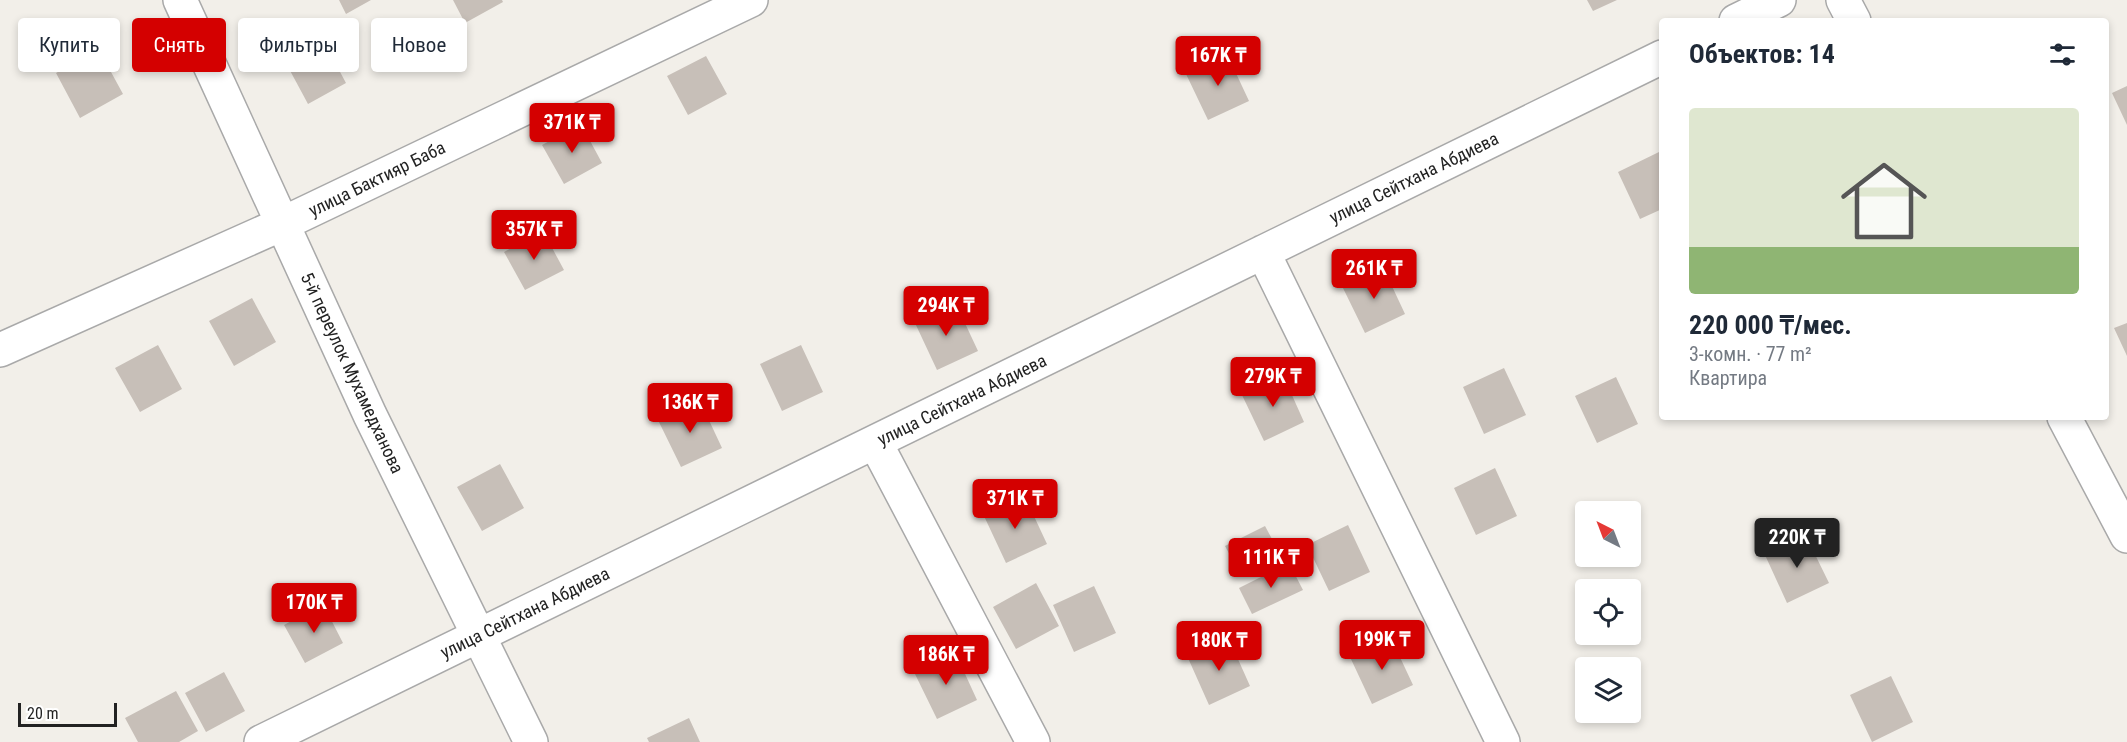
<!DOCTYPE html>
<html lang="ru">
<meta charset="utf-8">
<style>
:root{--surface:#fff;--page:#f6f6f7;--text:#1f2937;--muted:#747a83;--line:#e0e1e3;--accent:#d40000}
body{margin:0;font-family:"Roboto Condensed",sans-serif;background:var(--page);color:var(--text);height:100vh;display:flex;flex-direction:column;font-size:22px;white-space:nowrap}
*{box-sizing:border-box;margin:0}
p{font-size:20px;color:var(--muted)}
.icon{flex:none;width:33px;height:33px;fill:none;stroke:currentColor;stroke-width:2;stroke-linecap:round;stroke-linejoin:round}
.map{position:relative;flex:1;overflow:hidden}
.drawer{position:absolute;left:1659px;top:18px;width:450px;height:402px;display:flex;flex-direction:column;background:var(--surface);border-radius:6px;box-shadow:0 3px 9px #0003}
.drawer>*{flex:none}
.top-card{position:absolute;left:18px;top:18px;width:570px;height:54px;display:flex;gap:12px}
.needle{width:39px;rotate:318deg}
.tools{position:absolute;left:1575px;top:501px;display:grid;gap:12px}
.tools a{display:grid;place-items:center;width:66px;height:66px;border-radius:6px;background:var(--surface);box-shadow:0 3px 9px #0003;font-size:30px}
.scale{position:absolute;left:18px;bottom:15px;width:99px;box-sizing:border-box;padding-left:6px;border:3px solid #222;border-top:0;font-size:16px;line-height:21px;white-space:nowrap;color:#222;-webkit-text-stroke:4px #fff;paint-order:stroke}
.price{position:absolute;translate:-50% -51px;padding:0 14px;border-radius:6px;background:var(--accent);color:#fff;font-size:20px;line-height:39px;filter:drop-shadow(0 2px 3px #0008)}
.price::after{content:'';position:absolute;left:50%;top:36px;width:18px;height:14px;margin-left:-9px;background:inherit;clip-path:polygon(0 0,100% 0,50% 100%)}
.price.current{background:#222;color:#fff}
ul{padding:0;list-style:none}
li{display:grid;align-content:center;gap:12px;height:318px;padding:0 30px}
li+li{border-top:2px solid var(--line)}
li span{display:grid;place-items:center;height:186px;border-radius:6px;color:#555}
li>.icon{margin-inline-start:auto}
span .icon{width:108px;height:108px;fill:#fffc;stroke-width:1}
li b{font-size:26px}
h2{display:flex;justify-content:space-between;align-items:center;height:72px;padding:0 30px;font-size:26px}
.tag{padding:0 21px;border-radius:6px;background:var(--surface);box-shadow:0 3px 9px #0003;font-size:21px;line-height:54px}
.tag.current{background:var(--accent);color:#fff}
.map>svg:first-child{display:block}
</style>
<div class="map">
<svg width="2127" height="742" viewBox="0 0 2127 742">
<rect width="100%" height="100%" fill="#f2efe9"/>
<!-- building -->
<path fill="#c7bfb8" d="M339,0H371L346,14Z
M453,0H502L503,2L465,23Z
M1587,0H1617L1593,11Z
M325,44L346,83L308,104L287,65Z
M99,50L123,94L80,118L56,73Z
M1227,54L1249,101L1208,120L1186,74Z
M706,56L727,94L688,115L667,76Z
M2127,86V125L2112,93Z
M581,124L602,163L564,184L542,145Z
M1659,152L1662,159V209L1640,219L1618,172Z
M543,231L564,270L525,290L504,252Z
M1383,267L1405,314L1365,333L1342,286Z
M252,298L276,342L234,366L209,321Z
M956,304L978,351L937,370L915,323Z
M2127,323V356L2114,328Z
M158,345L182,389L140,412L115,368Z
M801,345L823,392L782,411L760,364Z
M1504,368L1526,415L1484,434L1463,387Z
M1283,375L1304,422L1264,441L1242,395Z
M1616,377L1638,424L1597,443L1575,396Z
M700,401L722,448L681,467L658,420Z
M500,464L524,508L482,531L457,487Z
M1495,468L1517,516L1476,535L1454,488Z
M1025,497L1047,544L1006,563L984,516Z
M1348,525L1370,572L1329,591L1307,545Z
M1265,526L1279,552L1239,572L1225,546Z
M1806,536L1829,583L1787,603L1765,555Z
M1289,563L1303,590L1252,614L1239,588Z
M1036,583L1059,626L1016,649L993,607Z
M1094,586L1116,633L1074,652L1053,605Z
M323,604L343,643L305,663L284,625Z
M1391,638L1413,685L1372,704L1350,657Z
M1229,639L1250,686L1209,705L1188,658Z
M955,652L977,700L937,719L914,672Z
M224,672L245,711L206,732L185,693Z
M1891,676L1913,722L1872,742L1850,695Z
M176,691L198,731L179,742H138L125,718Z
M689,718L700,742H649L647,738Z"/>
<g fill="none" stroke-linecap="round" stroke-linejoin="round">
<!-- minor casing -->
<g stroke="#a9a9a9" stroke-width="36">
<path id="minor" d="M180,0L370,415L531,742
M1843,0L1854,21
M1736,21L1779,0
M1263,252L1503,742
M0,350L282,224L751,0
M2064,417L2127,536
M875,442L1033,742
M261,742L1662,57"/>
</g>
<!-- minor -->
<use href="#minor" stroke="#fff" stroke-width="33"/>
</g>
<g text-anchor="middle" stroke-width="6" stroke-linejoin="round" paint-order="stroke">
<!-- street labels -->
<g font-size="18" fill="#222" stroke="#fff">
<text transform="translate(1414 178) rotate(-26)" y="6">улица Сейтхана Абдиева</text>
<text transform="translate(377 179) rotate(-26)" y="6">улица Бактияр Баба</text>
<text transform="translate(352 373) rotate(65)" y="6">5-й переулок Мухамедханова</text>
<text transform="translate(962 400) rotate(-26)" y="6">улица Сейтхана Абдиева</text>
<text transform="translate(525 613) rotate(-26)" y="6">улица Сейтхана Абдиева</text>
</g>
</g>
</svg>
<div class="tools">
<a><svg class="needle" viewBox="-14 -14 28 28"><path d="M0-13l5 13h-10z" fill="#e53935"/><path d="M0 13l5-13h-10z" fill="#747a83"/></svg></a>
<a><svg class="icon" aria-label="locate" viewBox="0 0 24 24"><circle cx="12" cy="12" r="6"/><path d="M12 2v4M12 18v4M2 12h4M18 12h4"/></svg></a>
<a><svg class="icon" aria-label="layers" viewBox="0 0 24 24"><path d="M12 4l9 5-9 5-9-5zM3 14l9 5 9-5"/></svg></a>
</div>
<div class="scale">20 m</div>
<b class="price" style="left:1218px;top:87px">167K ₸</b>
<b class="price" style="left:572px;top:154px">371K ₸</b>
<b class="price" style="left:534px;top:261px">357K ₸</b>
<b class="price" style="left:1374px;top:300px">261K ₸</b>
<b class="price" style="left:946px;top:337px">294K ₸</b>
<b class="price" style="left:1273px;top:408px">279K ₸</b>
<b class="price" style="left:690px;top:434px">136K ₸</b>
<b class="price" style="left:1015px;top:530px">371K ₸</b>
<b class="price current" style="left:1797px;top:569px">220K ₸</b>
<b class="price" style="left:1271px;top:589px">111K ₸</b>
<b class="price" style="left:314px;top:634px">170K ₸</b>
<b class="price" style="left:1382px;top:671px">199K ₸</b>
<b class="price" style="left:1219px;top:672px">180K ₸</b>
<b class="price" style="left:946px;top:686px">186K ₸</b>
<div class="top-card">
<a class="tag">Купить</a>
<a class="tag current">Снять</a>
<a class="tag">Фильтры</a>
<a class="tag">Новое</a>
</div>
<section class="drawer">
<h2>Объектов: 14<svg class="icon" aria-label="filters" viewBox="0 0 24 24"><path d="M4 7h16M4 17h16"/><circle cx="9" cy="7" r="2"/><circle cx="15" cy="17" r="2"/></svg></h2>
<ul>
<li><span style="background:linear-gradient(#dfe7d0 75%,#8fb573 0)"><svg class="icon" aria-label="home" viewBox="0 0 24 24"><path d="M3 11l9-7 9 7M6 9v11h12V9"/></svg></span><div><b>220 000 ₸/мес.</b><p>3-комн. · 77 m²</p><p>Квартира</p></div></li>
</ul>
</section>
</div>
